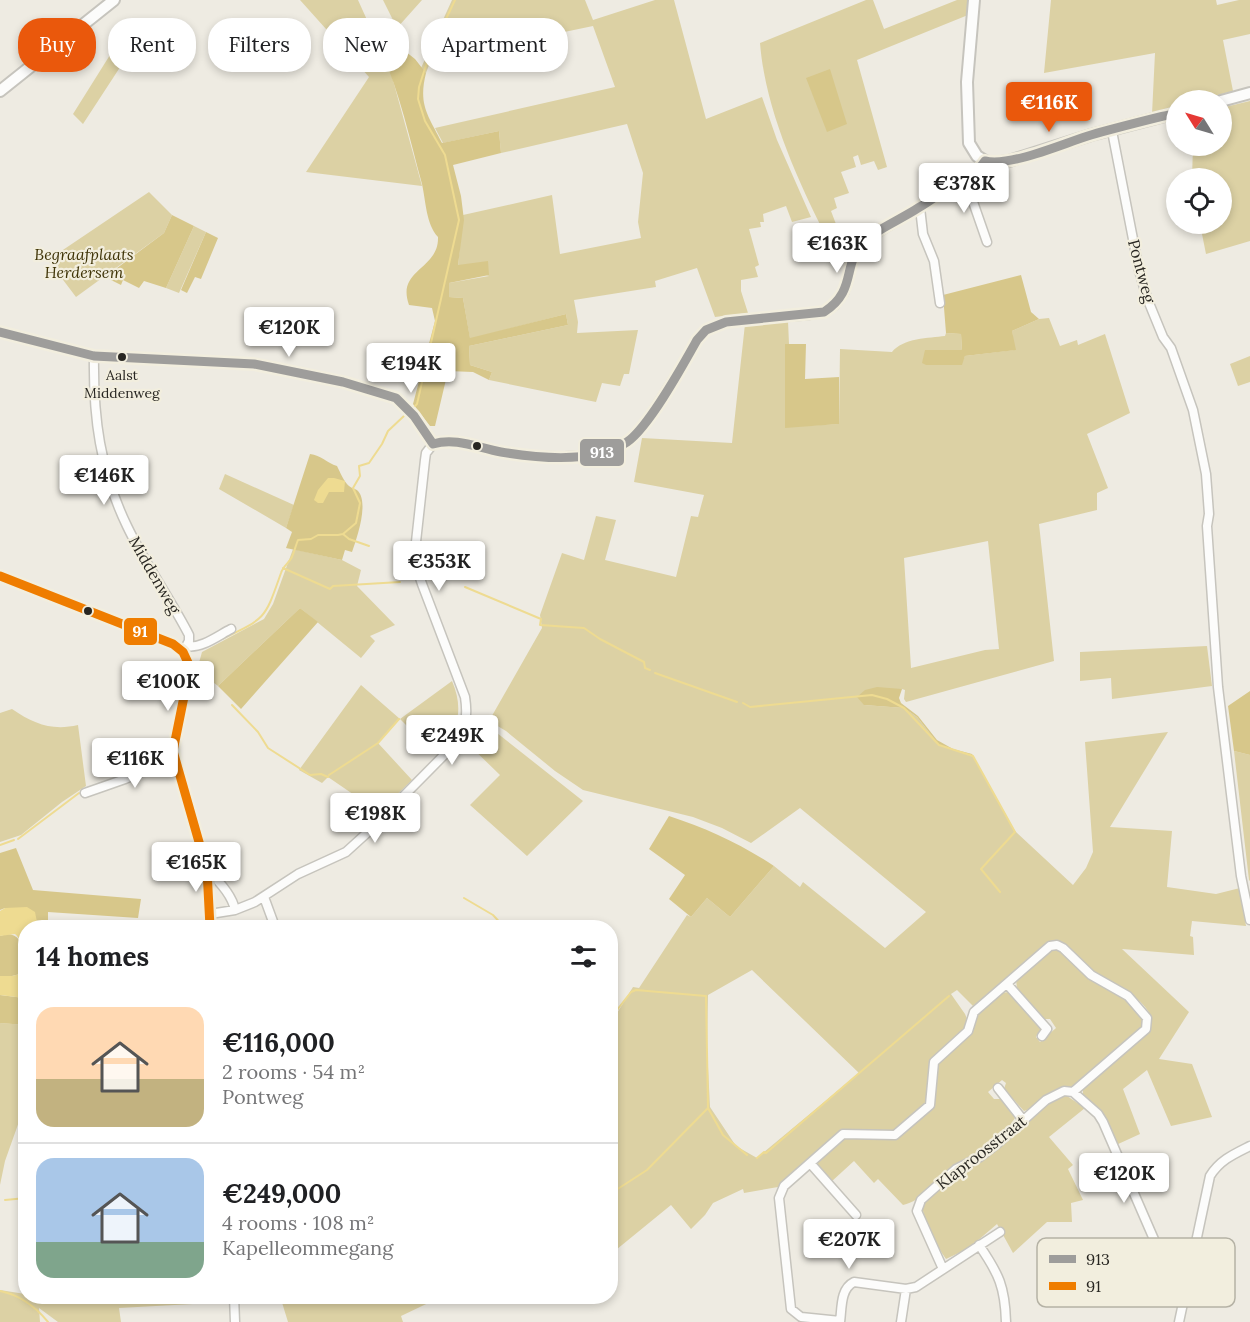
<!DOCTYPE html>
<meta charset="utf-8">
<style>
:root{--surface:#fff;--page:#f2f2f2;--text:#202124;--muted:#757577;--line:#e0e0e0;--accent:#ea580c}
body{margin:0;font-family:Lora,serif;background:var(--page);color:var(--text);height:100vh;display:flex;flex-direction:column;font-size:22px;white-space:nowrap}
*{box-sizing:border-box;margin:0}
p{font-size:20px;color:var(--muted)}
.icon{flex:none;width:33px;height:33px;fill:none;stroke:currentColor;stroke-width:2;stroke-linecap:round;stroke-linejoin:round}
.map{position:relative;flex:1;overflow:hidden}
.panel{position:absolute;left:18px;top:920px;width:600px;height:384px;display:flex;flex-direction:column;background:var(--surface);border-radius:24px;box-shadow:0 3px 9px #0003}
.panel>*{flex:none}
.top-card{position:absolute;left:18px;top:18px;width:600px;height:54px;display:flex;gap:12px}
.needle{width:39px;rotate:307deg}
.buttons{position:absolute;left:1166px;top:90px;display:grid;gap:12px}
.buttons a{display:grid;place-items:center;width:66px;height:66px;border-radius:50%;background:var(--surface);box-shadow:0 3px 9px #0003;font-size:30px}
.price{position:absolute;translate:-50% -51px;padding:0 14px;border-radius:6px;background:#fff;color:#222;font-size:20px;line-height:39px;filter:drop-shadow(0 2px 3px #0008)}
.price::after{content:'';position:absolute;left:50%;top:36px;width:18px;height:14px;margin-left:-9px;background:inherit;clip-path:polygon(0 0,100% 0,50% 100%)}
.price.on{background:var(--accent);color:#fff}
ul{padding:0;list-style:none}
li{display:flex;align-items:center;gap:18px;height:150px;padding:0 18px}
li+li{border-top:2px solid var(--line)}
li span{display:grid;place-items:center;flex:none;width:168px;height:120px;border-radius:18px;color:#555}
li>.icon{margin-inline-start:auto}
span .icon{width:72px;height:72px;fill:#fffc;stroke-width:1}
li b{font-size:26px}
h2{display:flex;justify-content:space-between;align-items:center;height:72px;padding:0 18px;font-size:26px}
.chip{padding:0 21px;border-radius:24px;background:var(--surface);box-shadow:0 3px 9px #0003;font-size:21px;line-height:54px}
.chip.on{background:var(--accent);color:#fff}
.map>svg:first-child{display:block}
</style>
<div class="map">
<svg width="1250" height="1322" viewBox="0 0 1250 1322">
<rect width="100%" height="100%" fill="#eeebe2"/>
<!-- green -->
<path fill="#dcd1a4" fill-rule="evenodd" d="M300,0H358L391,73L422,186L306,172L369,77Z
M383,0H422L397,28Z
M452,0H585L593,20L655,0H674L706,119L762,97L777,140L811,217L792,222L786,206L763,214L764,222H760L761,227L749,229L759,265L755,267L758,277L741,280V291L748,313L715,317L697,268L655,281L656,287L574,300L578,322L577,333L638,330L629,374H624L620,386L602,383L596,402L489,380L492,372L470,365L469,346L568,325L566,314L470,339L463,298L449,297V283L489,276L458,266L463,215L552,195L560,254L641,238L638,222L643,173L627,124L501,153L499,131L443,143L435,128L615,87L593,26L431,60L426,73L421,68Z
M866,0H873L884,29L957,0H969L968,15L857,60L887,167L878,170L874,161L861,165L858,155L853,157L856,167L841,172L849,193L834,198L837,208L831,211L844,245C835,245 830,242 825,234C796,177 765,107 760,43Z
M1051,0H1216L1217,5L1239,0H1250V34L1223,40L1233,91L1199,100H1176V107L1152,114L1155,53L1044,73Z
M115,47L128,55L83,124L73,114Z
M1250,101V241L1206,254L1200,224H1221V178H1192L1193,146H1221V108Z
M149,192L172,215L164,233L76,297L48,260Z
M194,226L206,232L179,293L166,288Z
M1049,318L1060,346L1077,340L1078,345L1105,334L1130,413L1087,434L1108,488L1097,493V510L1039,524L1054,661L906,702L904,699L905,690L902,689L864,705L904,708L917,717L939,745L973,756L1015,831L1073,885L1086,868L1093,852L1085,742L1168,732L1110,827L1172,831L1167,887L1216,894L1240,888L1246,926L1192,921L1190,936L1193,937L1194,955L1122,949L1189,1012L1159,1059L1192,1064L1212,1117L1171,1126L1147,1070L1123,1089L1140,1134L1116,1145L1083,1097V1086L1146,1033C1149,1026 1153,1019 1148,1011C1137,993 1110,985 1094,973C1079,961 1072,948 1053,941L973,1006L957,990L951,994L965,1014L968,1021L964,1030L939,1052L927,1101L893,1131H841L778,1187L744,1193L743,1189L713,1203L705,1215L691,1229L671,1205L611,1254V1191L614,1189L610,1178L611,1016L614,1018L633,987L639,988L687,915L691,917L707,898L730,917L774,866L800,887L803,882L885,948L926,912L800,808L751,843L722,828L693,817L583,790L555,771L506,731L489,721L542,628L540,615L562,553L584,560L596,516L616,520L605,560L676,577L691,516L698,517L704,495L634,482L642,438L732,443L745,324L788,321L789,344H785V427L839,424L840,349L892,352C903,338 929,338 945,336L946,333L961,334L962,350H925L926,365H961L965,356L1014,350L1012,331L1039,319ZM988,541L999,649L985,650L911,668L904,558ZM752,970L859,1073L757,1158L736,1146L710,1107L707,1047L708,995Z
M1250,356V382L1238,386L1230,364Z
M225,474L294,505L286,528L219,489Z
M293,549L342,560L361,570L357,586L395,625L370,636L375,641L361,658L300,608L218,686L197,670L202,652L264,619L273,604Z
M1207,646L1212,686L1112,699L1111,678L1080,681V652Z
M452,681C461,702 460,718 451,739L434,721L417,736L400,719L378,743L412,780L379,812L328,777L322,783L299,770L361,685L400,719Z
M12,709C34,724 52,731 78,725L86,786L62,802L21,835L0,842V713Z
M483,728L492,729L583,801L527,856L470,805L500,775L466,742L476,732Z
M1234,751L1250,755V881L1249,880Z
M1050,949L1059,950L1127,999L1143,1017V1027L1070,1088C1059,1089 1050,1093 1041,1100C1035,1104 1032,1109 1024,1111L1004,1089L1006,1083L1002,1080L988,1092L994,1099H1001L1013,1112L1015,1118C1001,1142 974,1152 953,1169C937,1180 922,1201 903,1205L878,1179L874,1183L854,1161L831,1182L817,1167L818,1160L842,1137L887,1139L929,1109L936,1066L941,1058L969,1033L974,1016L1001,993L1009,992L1041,1028L1036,1037L1040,1042L1056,1028L1050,1019H1045L1017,989L1016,979Z
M0,1023L26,1025L25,1116H21L5,1161L0,1185Z
M1061,1095L1067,1096L1085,1108L1049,1137L1073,1165L1068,1169L1083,1200L1071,1203L1072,1222H1047L1013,1253L997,1224L969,1248L946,1259C935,1243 925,1225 922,1206L928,1198L956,1173Z
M0,1290L25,1294L26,1296H230V1302L119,1308L121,1322H58L39,1308L40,1322H0Z
M280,1296H443L401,1316L403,1322H288Z"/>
<!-- forest -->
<path fill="#d7c78a" d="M396,44L415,59L426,73C418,105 428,115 442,143L499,131L501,153L453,165L461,196L464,220L458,265L488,261L489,275L449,283V297L463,298L470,338L566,314L568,325L469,346L470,365L492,372L489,380L473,372L448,371L435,426H430L413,404L435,321L432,308L409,305C396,269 439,270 438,237C426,224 426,202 422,184C410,140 400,93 381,51Z
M830,69L847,124L827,132L806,78Z
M172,215L194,226L166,288L144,281L139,288L123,280L121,285L105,277L164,233Z
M206,232L218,238L201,279L195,277L187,293L181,290Z
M1021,275L1031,312L1039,319L1012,331L1016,350L965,356L962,365H926L922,363L925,350H962L961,334L946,333L943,295Z
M785,344H806L805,379L839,377V424L785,428Z
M310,454C321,455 327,463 337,466C340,472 344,482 349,486C353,489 355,488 358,491C369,503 357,538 352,552L345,550L342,560L286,548L292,532L286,528Z
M300,608L318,622L241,709L218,686Z
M877,687L902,689L899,698L901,703L918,716L937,740L953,749L972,754L973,756L939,745L917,717L904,708L864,705L857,697L865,690Z
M1250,691V755L1234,751L1228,706Z
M669,816C708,829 739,843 774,866L730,917L707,898L691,917L669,899L685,875L649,849Z
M16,848L33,890L141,899L138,918L48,912V927H38L37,922L5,908L0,910V853Z
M7,934C23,935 23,949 21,962L26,963L25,967H22L20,974L12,976H0V936Z
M0,995L24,998L25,996V1025L0,1023Z"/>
<!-- water -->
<path fill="#eedb91" d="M328,478H334L345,481L344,492H329L323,503H318L314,500L318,490Z
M27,907L35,912L38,927H26L25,963L21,962C23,952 23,941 15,934L0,936V911L5,908Z
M22,966L25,967V996L24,998L0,995V976H12L20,974Z"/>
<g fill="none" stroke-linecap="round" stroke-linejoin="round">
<!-- stream -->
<path stroke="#eedb91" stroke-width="2" d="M414,407L417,404L459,220L445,155L425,121L418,99L419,87L430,53L455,0
M343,534L349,539L369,546
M283,568L330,589L333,586L400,582
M465,587L541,619L540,625L584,628L600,639L644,662L645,668L650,670
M222,639C267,618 265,618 281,573C283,566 289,563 292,557C294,552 296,545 298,540L311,539L318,535H338L343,534L356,523L360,503L353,488L360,476L359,466L369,463L382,444L388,431L405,415
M655,673L737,702
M743,703L750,707L872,695L887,699L904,708L939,745L973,756L1015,832L981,869L1000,892
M232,705L258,732L268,748L310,775L321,774L328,777
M144,765L165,756
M128,774L138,768
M329,775L378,743L399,719
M18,839L79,793
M0,845L14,840
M464,898L493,915L504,927
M610,1019L631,992L636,990L706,996L708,1108
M757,1158L764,1152L766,1153L949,996
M610,1190L613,1192L647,1170L708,1108L723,1135L747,1155
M5,1200L26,1198
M0,1291C20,1295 35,1306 48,1322"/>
<!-- minor-tunnel -->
<path stroke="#c6c4bb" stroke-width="8" stroke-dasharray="8 4" stroke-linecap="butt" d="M0,332L94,356L214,362"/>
<!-- minor casing -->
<g stroke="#c6c4bd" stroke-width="11">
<path id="minor" d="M1112,131L1139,270L1147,298L1163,337L1171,348L1193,410L1206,474L1209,514L1207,526L1218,687L1241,876L1250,920
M964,176L987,242
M920,208L923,234L934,261L940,303
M94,356C93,417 100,470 127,526C145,564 170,598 189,635V641L183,652
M214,362L254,364L343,382C358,390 374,389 389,395C408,402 422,428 433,444
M433,444C450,436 476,447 495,451C528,457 602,463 628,441C643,429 653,410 664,394C675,376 687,358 697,340L706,330L726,322L808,315L824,312L835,305L844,293L855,255L864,241L919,208L966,175L980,169L985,161
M0,576L173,644L183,652L190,667L173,751L207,870L210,927
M187,646C201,649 219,635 231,629
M85,793L125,779L174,757
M207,870C218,880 232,894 235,910
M264,897L275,927
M210,914L235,910L255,902L298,874L346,852L368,832L453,746C466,731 468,716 465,697L422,584L414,560L425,460L426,453L433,444
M1007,984L1047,1029L1042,1036
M998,1088L1023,1120
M1073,1092L1098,1114L1103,1122L1166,1267C1171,1277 1175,1290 1184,1296
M810,1163L856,1215
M979,1245C999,1274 1005,1287 1006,1322
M234,1296L235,1322
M840,1321L801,1317L791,1309L779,1198L784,1186L843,1134L895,1135L930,1105L934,1062L968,1031L974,1012L1050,946L1057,945L1063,948L1091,975L1128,996L1147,1018L1146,1029L1073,1092L1064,1091L1046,1100L997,1144L980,1157L956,1169L921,1200L917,1211L943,1269
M840,1322C842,1308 840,1289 854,1282L906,1289L916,1287L1000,1232
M901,1322L906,1289
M1179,1322L1210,1176C1220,1160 1234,1154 1250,1146"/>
</g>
<!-- tertiary casing -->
<g stroke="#c6c4bd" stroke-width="14">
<path id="tertiary" d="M974,0L967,82L969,143L977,156L985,161L993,163L1009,161L1091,135L1176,113
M0,91L114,0
M1221,101L1250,93"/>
</g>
<!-- minor -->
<use href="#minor" stroke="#fcfcfb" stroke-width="8"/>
<!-- tertiary -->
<use href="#tertiary" stroke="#fcfcfb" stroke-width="10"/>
<!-- bus-1 casing -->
<g stroke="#f2eede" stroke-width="14">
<path id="bus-1" d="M985,161C1011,167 1064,143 1091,135C1119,127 1148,120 1176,113
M0,332L94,356L254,364L343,382L396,398L414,416L433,444
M433,444C456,437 478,448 501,452C537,458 595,464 627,442C649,427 683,365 697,340L706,330L726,322L824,312C857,291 842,265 863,242C872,232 905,217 918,208C934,199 948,187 964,177C973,170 978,172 985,161"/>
</g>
<!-- bus-2 casing -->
<g stroke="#f2eede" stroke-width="14">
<path id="bus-2" d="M0,576L173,644L183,652L190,667L173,751L207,870L210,927"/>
</g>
<!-- bus-1 -->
<use href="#bus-1" stroke="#9e9d9b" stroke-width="9"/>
<!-- bus-2 -->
<use href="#bus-2" stroke="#ef7d00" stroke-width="9"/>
</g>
<!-- markers -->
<g fill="#282621" stroke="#f2eede" stroke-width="2">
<circle cx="122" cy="357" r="5"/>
<circle cx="477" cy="446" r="5"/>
<circle cx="88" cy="611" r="5"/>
</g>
<g text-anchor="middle" stroke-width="4.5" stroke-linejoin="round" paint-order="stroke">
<!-- bus labels -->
<g font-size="14" fill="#282621" stroke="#f2eede">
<text x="122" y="380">Aalst<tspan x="122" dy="18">Middenweg</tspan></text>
</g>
<!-- park labels -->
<g font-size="16" font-style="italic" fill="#3f3407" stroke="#f2eede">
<text x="84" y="260">Begraafplaats<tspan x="84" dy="18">Herdersem</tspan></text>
</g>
<!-- street labels -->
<g font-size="16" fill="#282621" stroke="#f2eede">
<text transform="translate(1142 271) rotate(75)" y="6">Pontweg</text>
<text transform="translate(155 575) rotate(60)" y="6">Middenweg</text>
<text transform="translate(981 1152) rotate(-38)" y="6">Klaproosstraat</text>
</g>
</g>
<!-- legend -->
<rect x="1037" y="1238" width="198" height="69" rx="9" fill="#f2eede" stroke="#b5b2a5" stroke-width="1.5"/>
<rect x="1049" y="1255" width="27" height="8" fill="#9e9d9b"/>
<rect x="1049" y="1282" width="27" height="8" fill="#ef7d00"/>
<g font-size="16" fill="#282621">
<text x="1086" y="1265">913</text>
<text x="1086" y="1292">91</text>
</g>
<g stroke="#f2eede" stroke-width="2">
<rect x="579" y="438" width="46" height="29" rx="6" fill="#9e9d9b"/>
<rect x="123" y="617" width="35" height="29" rx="6" fill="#ef7d00"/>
</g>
<g font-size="16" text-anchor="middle" font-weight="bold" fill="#fff">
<text x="602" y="458">913</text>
<text x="140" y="637">91</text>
</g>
</svg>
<div class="buttons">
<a><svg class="needle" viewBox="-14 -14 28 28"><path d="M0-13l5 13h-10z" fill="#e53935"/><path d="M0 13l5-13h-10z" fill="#757577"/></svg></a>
<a><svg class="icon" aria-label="locate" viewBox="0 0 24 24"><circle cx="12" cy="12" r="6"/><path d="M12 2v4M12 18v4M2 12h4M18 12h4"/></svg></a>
</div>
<b class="price on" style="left:1049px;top:133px">€116K</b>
<b class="price" style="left:964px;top:214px">€378K</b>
<b class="price" style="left:837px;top:274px">€163K</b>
<b class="price" style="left:289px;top:358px">€120K</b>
<b class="price" style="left:411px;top:394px">€194K</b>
<b class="price" style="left:104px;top:506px">€146K</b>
<b class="price" style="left:439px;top:592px">€353K</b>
<b class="price" style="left:168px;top:712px">€100K</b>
<b class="price" style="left:452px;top:766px">€249K</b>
<b class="price" style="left:135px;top:789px">€116K</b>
<b class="price" style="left:375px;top:844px">€198K</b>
<b class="price" style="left:196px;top:893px">€165K</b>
<b class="price" style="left:1124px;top:1204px">€120K</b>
<b class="price" style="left:849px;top:1270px">€207K</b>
<div class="top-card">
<a class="chip on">Buy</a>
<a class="chip">Rent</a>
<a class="chip">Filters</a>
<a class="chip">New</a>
<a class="chip">Apartment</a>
</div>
<section class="panel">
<h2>14 homes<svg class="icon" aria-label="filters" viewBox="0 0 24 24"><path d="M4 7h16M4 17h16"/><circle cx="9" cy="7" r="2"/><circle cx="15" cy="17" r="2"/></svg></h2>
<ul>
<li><span style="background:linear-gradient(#ffd9b3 60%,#c2b280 0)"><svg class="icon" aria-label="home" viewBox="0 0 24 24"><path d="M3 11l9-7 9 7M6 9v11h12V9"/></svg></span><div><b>€116,000</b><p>2 rooms · 54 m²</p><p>Pontweg</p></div></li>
<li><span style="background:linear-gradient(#a9c7e8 70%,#7fa58c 0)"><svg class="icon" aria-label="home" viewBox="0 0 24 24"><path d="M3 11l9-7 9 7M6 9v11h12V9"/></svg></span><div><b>€249,000</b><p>4 rooms · 108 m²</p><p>Kapelleommegang</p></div></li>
</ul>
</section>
</div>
